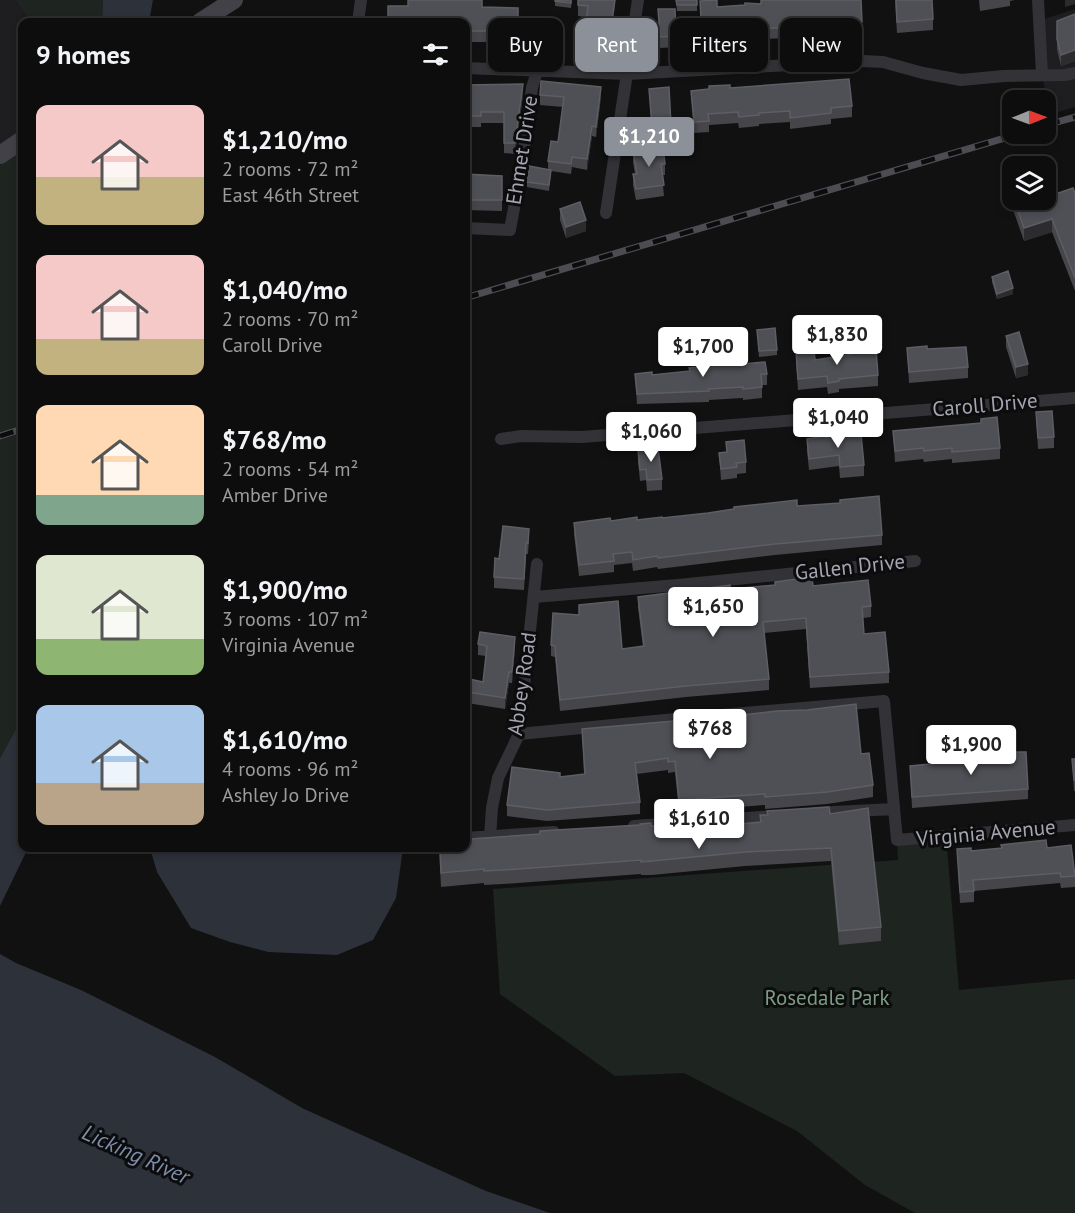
<!DOCTYPE html>
<meta charset="utf-8">
<style>
:root{--surface:#0d0d0e;--page:#161617;--text:#f1f3f6;--muted:#9a9c9e;--line:#2d2d2e;--accent:#8c9099}
body{margin:0;font-family:"PT Sans",sans-serif;background:var(--page);color:var(--text);height:100vh;display:flex;flex-direction:column;font-size:22px;white-space:nowrap}
*{box-sizing:border-box;margin:0}
p{font-size:20px;color:var(--muted)}
.icon{flex:none;width:33px;height:33px;fill:none;stroke:currentColor;stroke-width:2;stroke-linecap:round;stroke-linejoin:round}
.map{position:relative;flex:1;overflow:hidden}
.side{position:absolute;left:18px;top:18px;width:452px;height:834px;display:flex;flex-direction:column;background:var(--surface);border-radius:12px;box-shadow:0 3px 9px #0003,0 0 0 2px var(--line)}
.side>*{flex:none}
.hud{position:absolute;left:488px;top:18px;width:496px;height:54px;display:flex;gap:12px}
.needle{width:39px;rotate:89deg}
.tools{position:absolute;left:1002px;top:90px;display:grid;gap:12px}
.tools a{display:grid;place-items:center;width:54px;height:54px;border-radius:12px;background:var(--surface);box-shadow:0 3px 9px #0003,0 0 0 2px var(--line);font-size:30px}
.price{position:absolute;translate:-50% -51px;padding:0 14px;border-radius:6px;background:#fff;color:#222;font-size:20px;line-height:39px;filter:drop-shadow(0 2px 3px #0008)}
.price::after{content:'';position:absolute;left:50%;top:36px;width:18px;height:14px;margin-left:-9px;background:inherit;clip-path:polygon(0 0,100% 0,50% 100%)}
.price.selected{background:var(--accent);color:#fff}
ul{padding:0;list-style:none}
li{display:flex;align-items:center;gap:18px;height:150px;padding:0 18px}
li span{display:grid;place-items:center;flex:none;width:168px;height:120px;border-radius:12px;color:#555}
li>.icon{margin-inline-start:auto}
span .icon{width:72px;height:72px;fill:#fffc;stroke-width:1}
li b{font-size:26px}
h2{display:flex;justify-content:space-between;align-items:center;height:72px;padding:0 18px;font-size:26px}
.tag{padding:0 21px;border-radius:12px;background:var(--surface);box-shadow:0 3px 9px #0003,0 0 0 2px var(--line);font-size:21px;line-height:54px}
.tag.selected{background:var(--accent);color:#fff}
.map>svg:first-child{display:block}
</style>
<div class="map">
<svg width="1075" height="1213" viewBox="0 0 1075 1213">
<rect width="100%" height="100%" fill="#111112"/>
<!-- built -->
<path fill="#1e1d1f" d="M0,0H15L31,22H22V140L0,155Z
M1075,9V107L1049,115L1042,74L1038,21Z"/>
<!-- green -->
<path fill="#1e2520" d="M15,0H103L102,22H31Z
M22,140V718L0,758V155Z
M946,836L959,990L1075,979V1213H915L865,1185L797,1131L684,1073L615,1076L500,994L493,889L898,860L897,840Z"/>
<!-- water -->
<path fill="#2c313a" d="M103,0H153L149,22H102Z
M22,718V848H28L0,906V758Z
M150,848H403L396,898L373,940L337,955L268,952L230,942L191,928L157,872Z
M0,954L16,963L81,990L215,1057L302,1108L486,1191L550,1213H0Z"/>
<g fill="none" stroke-linecap="round" stroke-linejoin="round">
<!-- street -->
<path stroke="#333237" stroke-width="12" d="M1038,0L1042,74
M358,22L361,0
M465,68L627,74L863,61L883,62L923,73L961,80L1004,76L1065,75L1075,73
M606,213L638,0
M465,228L510,230L523,158L532,88L537,71
M501,439L521,436L582,437L1075,398
M534,597L678,585L915,561
M519,734L686,718L884,701L897,840L1075,825
M814,813L894,809
M634,826L776,816
M490,837L492,808L498,778L519,734L537,564
M465,838L554,832"/>
<!-- secondary -->
<path stroke="#414147" stroke-width="18" d="M200,22L234,0
M0,155L22,140"/>
<!-- rail casing -->
<g stroke="#4c4c52" stroke-width="7">
<path id="rail" d="M1046,125L1075,117
M465,298L1018,134
M0,436L22,429"/>
</g>
<!-- rail -->
<use href="#rail" stroke="#0c0c0d" stroke-width="4.5" stroke-dasharray="14" stroke-linecap="butt"/>
</g>
<!-- wall -->
<path fill="#45454a" d="M555,0H572L571,8L555,6Z
M615,0L609,52L584,48V37L587,17L578,16V5Z
M676,0H697V11H677Z
M895,0L933,19V30L897,33Z
M979,0H1015L1010,1V6L980,11Z
M700,1L717,7L862,22V33L828,34V39L791,41V38L758,39V44L702,46Z
M482,7L518,8V46H500V42H465V22Z
M658,9L676,36V47L660,48Z
M1075,15V61L1061,66L1057,50V21Z
M465,85L523,95L515,154L504,153V123H481V127H465Z
M730,88L852,106V117L831,119V124L790,129V122L759,124V126L739,128L738,123L709,125V132L694,133L691,91Z
M649,89L671,125V135L652,137Z
M540,95L601,97L596,137L592,136L587,170L572,167L571,174L551,171L549,191L527,187V182L548,170V161L558,142L563,107L540,105Z
M633,151L665,164V175H662L664,196L636,200L633,185V174H635L633,162Z
M465,174L502,176V211L465,210Z
M1012,184V200H1046L1047,197L1075,193V291L1052,232L1024,241L1009,198V185Z
M560,209L586,231L566,238L560,220Z
M992,277L1013,294L997,299L992,282Z
M757,330L777,350V355L759,357Z
M1006,336L1028,375L1016,378L1006,347Z
M907,348L968,367V378L909,383Z
M796,351L815,360L853,354L878,375V386L839,389V392L828,394L827,387L798,390L796,362Z
M732,365L767,374V385H762V398L743,400V398L709,400V402L637,404L635,374L652,375L689,371Z
M1036,412L1054,437V448L1038,449Z
M893,431L1000,448V459L952,463V459L924,462L923,459L895,462Z
M826,438L864,465V476L840,478L839,466L809,470L807,450V439Z
M726,442L746,462V473L737,474V478L721,480L719,453L726,452Z
M638,450L662,479V490L647,491L646,480L640,481L638,461Z
M797,506L882,535V545L775,555L658,569L657,567L633,571L632,563L614,565V572L579,576L574,534V523L611,521L637,520Z
M529,540L528,554H526L524,590L494,588V577L499,559Z
M813,586L871,606V617L863,618L864,634L889,672V683L810,688L806,629L764,633L769,679V690L686,697L560,711L555,657L551,656V645L622,649L643,647L638,608V597L730,589Z
M478,644L515,648L512,683H509L505,709L467,703V692L483,682L486,656L478,655Z
M674,723L861,754L873,785V797L827,804L765,809V805L679,812L675,772L668,773V770L637,774L640,802V814L547,821L507,816V805L584,774L582,729Z
M1072,759H1075V791H1074Z
M910,766L1028,789V799L912,808Z
M830,814L881,927V941L839,945L831,861L745,866L652,875H641V874L503,884L484,885V883L441,887L439,848H465L470,839L651,826L690,827L730,825L760,822V815Z
M1047,848L1075,876V887L1061,888L1060,883L974,891V902L960,903L957,849L971,851Z"/>
<!-- shaded-wall -->
<path fill="#2c2c2f" d="M615,0V6L609,52V41Z
M1065,0H1075V4L1065,7Z
M1075,50V61L1061,66V55Z
M523,84V95L515,154V143Z
M601,87V97L596,137V127Z
M592,126V136L587,170V159Z
M1052,219V232L1024,241V228Z
M586,220V231L566,238V227Z
M1013,288V294L997,299V294Z
M1028,364V375L1016,378V367Z
M515,637V648L512,683V672Z
M509,672V683L505,709V698Z"/>
<!-- building -->
<path fill="#4f5055" stroke="#5d5d64" stroke-width="1.5" d="M408,0H482V7L518,8V36L500,35V31H465V22H388V6H408Z
M555,0H571V3L555,1Z
M578,0H615L609,41L584,37L588,6L578,5Z
M676,0H697V5H677Z
M717,0V7L745,5V3L761,4V0H861L862,22L828,24V28L791,30V28H758V33L702,35L700,1Z
M896,0H932L933,19L897,22Z
M658,9H675L676,36L660,37Z
M1075,14V50L1061,55L1057,39V21Z
M849,79L852,106L831,108V113L790,118V111L759,113V115L739,117L738,112L708,114L709,121L694,122L691,91L709,89V86L730,85V88Z
M541,81L601,87L596,127L592,126L587,159L572,157L571,164L548,161L551,141L558,142L564,97L540,95Z
M523,84L515,143H504V112H481V116H465V85Z
M669,87L671,125L652,126L649,89Z
M663,147L665,164H661L664,185L636,189L633,174H637L633,151Z
M529,166L551,170L549,185L527,182Z
M465,174L502,176V200H465Z
M1012,184V196L1009,185Z
M1073,188L1075,193V278L1052,219L1024,228L1014,200H1046V192L1047,197Z
M580,202L586,220L566,227L560,209Z
M1008,271L1013,288L997,294L992,277Z
M775,328L777,350L759,351L757,330Z
M1019,332L1028,364L1016,367L1006,336Z
M927,346V349L966,347L968,367L909,372L907,348Z
M814,349L815,360L853,354V352L876,349L878,375L839,379V381L828,383L827,376L798,379L796,351Z
M731,358L732,365L765,362L767,374H761L762,387L743,389V387L708,389L709,391L637,394L635,374L652,372V375L690,371L689,368L716,365L715,360Z
M1052,411L1054,437L1038,438L1036,412Z
M997,417L1000,448L952,452V448L924,451L923,448L895,451L893,431L981,423V419Z
M861,434L864,465L840,467L839,455L809,459L807,439L826,436V438Z
M744,440L746,462L736,463L737,467L721,469L719,453L727,452L726,442Z
M658,448L662,479L647,480L646,469L640,470L638,450Z
M879,496L882,535L775,544L658,558L657,556L633,560L632,552L613,554L614,561L579,565L574,523L610,518L611,521L637,517V520L662,517V518L708,513L734,509V507L797,500V506L840,503V500Z
M503,526L529,529L528,543H526L524,579L494,577L495,558L499,559Z
M812,577L813,586L868,580L871,606L862,607L864,634L885,632L889,672L810,677L806,618L763,622L769,679L686,686L560,700L555,646L551,645L553,613L579,615V605L618,601L622,649L644,646L638,597L730,585V589L775,585V582Z
M480,632L515,637L512,672H509L505,698L467,692L469,679L483,682L487,646L478,644Z
M856,704L861,754L869,753L873,785L827,792L765,797V794L679,800L675,761L668,762V758L635,763L640,802L547,810L507,805L512,767L560,773V777L585,774L582,729L674,721V723L776,711L807,710Z
M1013,752H1026L1028,789L912,797L910,766L1013,756Z
M1072,759H1075V780H1074Z
M829,807L830,814L868,808L881,927L839,931L831,848L745,852L652,861L641,862V860L503,870L484,871V869L441,873L440,848H465V832H470V839L540,834V831L640,825V824L651,823V826L690,822V827L730,823V825L761,822L760,815H768L767,811Z
M1046,840L1047,848L1071,845L1075,876L1061,877L1060,873L973,880L974,891L960,892L957,849L971,848V851L1002,848L1001,845Z"/>
<g text-anchor="middle" stroke-width="6" stroke-linejoin="round" paint-order="stroke">
<!-- street labels -->
<g font-size="21" fill="#a4a5b2" stroke="#0c0c0d">
<text transform="translate(522 150) rotate(-81)" y="7">Ehmet Drive</text>
<text transform="translate(985 405) rotate(-5)" y="7">Caroll Drive</text>
<text transform="translate(850 567) rotate(-6)" y="7">Gallen Drive</text>
<text transform="translate(522 684) rotate(-82)" y="7">Abbey Road</text>
<text transform="translate(986 833) rotate(-5)" y="7">Virginia Avenue</text>
</g>
<!-- park labels -->
<g font-size="21" fill="#7c9c84" stroke="#0c0c0d">
<text x="827" y="1005">Rosedale Park</text>
</g>
<!-- water labels -->
<g font-size="22" font-style="italic" fill="#7d8dab" stroke="#0c0c0d">
<text transform="translate(136 1154) rotate(24)" y="8">Licking River</text>
</g>
</g>
</svg>
<div class="tools">
<a><svg class="needle" viewBox="-14 -14 28 28"><path d="M0-13l5 13h-10z" fill="#e53935"/><path d="M0 13l5-13h-10z" fill="#9a9c9e"/></svg></a>
<a><svg class="icon" aria-label="layers" viewBox="0 0 24 24"><path d="M12 4l9 5-9 5-9-5zM3 14l9 5 9-5"/></svg></a>
</div>
<b class="price selected" style="left:649px;top:168px">$1,210</b>
<b class="price" style="left:837px;top:366px">$1,830</b>
<b class="price" style="left:703px;top:378px">$1,700</b>
<b class="price" style="left:838px;top:449px">$1,040</b>
<b class="price" style="left:651px;top:463px">$1,060</b>
<b class="price" style="left:713px;top:638px">$1,650</b>
<b class="price" style="left:710px;top:760px">$768</b>
<b class="price" style="left:971px;top:776px">$1,900</b>
<b class="price" style="left:699px;top:850px">$1,610</b>
<div class="hud">
<a class="tag">Buy</a>
<a class="tag selected">Rent</a>
<a class="tag">Filters</a>
<a class="tag">New</a>
</div>
<section class="side">
<h2>9 homes<svg class="icon" aria-label="filters" viewBox="0 0 24 24"><path d="M4 7h16M4 17h16"/><circle cx="9" cy="7" r="2"/><circle cx="15" cy="17" r="2"/></svg></h2>
<ul>
<li><span style="background:linear-gradient(#f6c9c9 60%,#c2b280 0)"><svg class="icon" aria-label="home" viewBox="0 0 24 24"><path d="M3 11l9-7 9 7M6 9v11h12V9"/></svg></span><div><b>$1,210/mo</b><p>2 rooms · 72 m²</p><p>East 46th Street</p></div></li>
<li><span style="background:linear-gradient(#f6c9c9 70%,#c2b280 0)"><svg class="icon" aria-label="home" viewBox="0 0 24 24"><path d="M3 11l9-7 9 7M6 9v11h12V9"/></svg></span><div><b>$1,040/mo</b><p>2 rooms · 70 m²</p><p>Caroll Drive</p></div></li>
<li><span style="background:linear-gradient(#ffd9b3 75%,#7fa58c 0)"><svg class="icon" aria-label="home" viewBox="0 0 24 24"><path d="M3 11l9-7 9 7M6 9v11h12V9"/></svg></span><div><b>$768/mo</b><p>2 rooms · 54 m²</p><p>Amber Drive</p></div></li>
<li><span style="background:linear-gradient(#dfe7d0 70%,#8fb573 0)"><svg class="icon" aria-label="home" viewBox="0 0 24 24"><path d="M3 11l9-7 9 7M6 9v11h12V9"/></svg></span><div><b>$1,900/mo</b><p>3 rooms · 107 m²</p><p>Virginia Avenue</p></div></li>
<li><span style="background:linear-gradient(#a9c7e8 65%,#b9a48a 0)"><svg class="icon" aria-label="home" viewBox="0 0 24 24"><path d="M3 11l9-7 9 7M6 9v11h12V9"/></svg></span><div><b>$1,610/mo</b><p>4 rooms · 96 m²</p><p>Ashley Jo Drive</p></div></li>
</ul>
</section>
</div>
